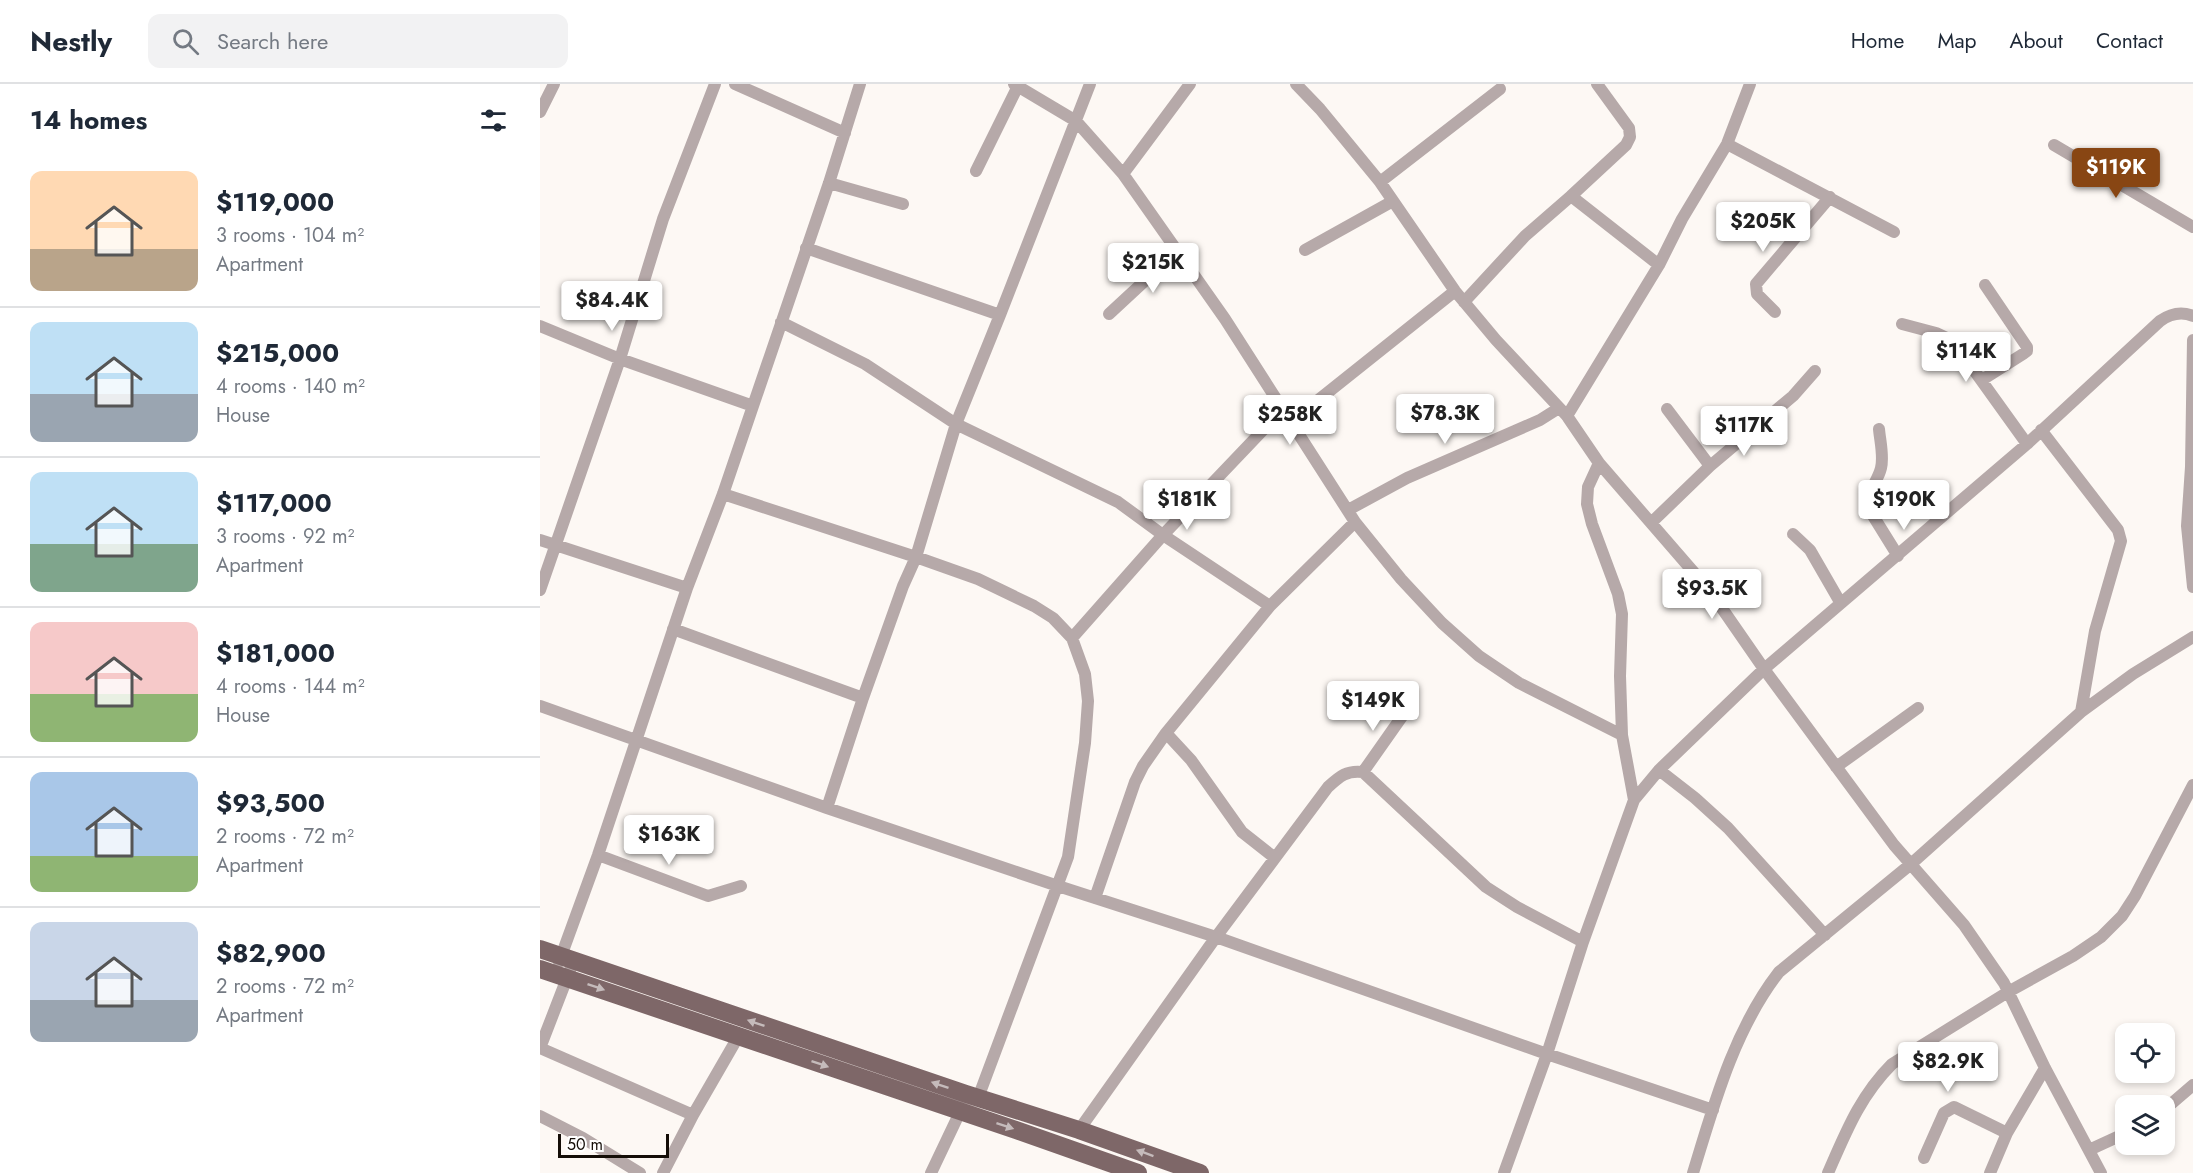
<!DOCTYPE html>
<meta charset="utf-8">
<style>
:root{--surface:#fff;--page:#f2f2f3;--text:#1f2937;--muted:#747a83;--line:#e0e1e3;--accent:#884613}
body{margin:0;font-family:Jost,sans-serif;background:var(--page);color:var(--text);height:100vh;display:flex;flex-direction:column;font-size:22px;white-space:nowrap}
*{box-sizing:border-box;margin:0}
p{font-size:20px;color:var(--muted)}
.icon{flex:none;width:33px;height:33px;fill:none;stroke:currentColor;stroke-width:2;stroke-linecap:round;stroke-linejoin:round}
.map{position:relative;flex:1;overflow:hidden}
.drawer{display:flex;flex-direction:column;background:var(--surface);width:540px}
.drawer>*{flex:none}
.controls{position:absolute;left:1575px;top:939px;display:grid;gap:12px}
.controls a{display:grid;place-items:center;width:60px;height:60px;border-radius:12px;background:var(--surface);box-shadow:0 3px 9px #0003;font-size:30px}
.scale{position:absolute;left:18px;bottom:15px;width:111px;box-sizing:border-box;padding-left:6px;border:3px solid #140d07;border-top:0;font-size:16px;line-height:21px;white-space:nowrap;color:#140d07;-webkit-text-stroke:4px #fff;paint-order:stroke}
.price{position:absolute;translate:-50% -51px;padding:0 14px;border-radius:6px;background:#fff;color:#222;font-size:20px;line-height:39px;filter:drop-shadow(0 2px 3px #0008)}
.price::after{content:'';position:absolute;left:50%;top:36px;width:18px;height:14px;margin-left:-9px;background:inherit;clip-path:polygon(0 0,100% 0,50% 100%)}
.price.on{background:var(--accent);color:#fff}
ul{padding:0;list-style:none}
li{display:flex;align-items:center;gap:18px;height:150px;padding:0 30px}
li+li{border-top:2px solid var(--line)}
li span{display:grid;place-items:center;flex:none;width:168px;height:120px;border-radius:12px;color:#555}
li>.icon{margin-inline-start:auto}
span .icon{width:72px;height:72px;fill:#fffc;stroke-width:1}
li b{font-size:26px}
h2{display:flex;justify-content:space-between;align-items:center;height:72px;padding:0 30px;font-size:26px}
header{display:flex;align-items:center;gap:36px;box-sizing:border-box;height:84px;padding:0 30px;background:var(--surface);border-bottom:2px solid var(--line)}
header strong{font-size:28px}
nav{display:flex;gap:33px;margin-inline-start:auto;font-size:21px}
.search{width:420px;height:54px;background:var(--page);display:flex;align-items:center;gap:15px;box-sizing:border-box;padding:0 21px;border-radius:12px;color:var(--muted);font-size:22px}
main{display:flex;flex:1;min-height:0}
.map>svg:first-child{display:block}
</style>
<header>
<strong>Nestly</strong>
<div class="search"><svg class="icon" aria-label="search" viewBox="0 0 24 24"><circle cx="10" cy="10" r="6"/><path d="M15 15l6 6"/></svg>Search here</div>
<nav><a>Home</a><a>Map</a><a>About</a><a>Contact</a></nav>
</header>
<main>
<section class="drawer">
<h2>14 homes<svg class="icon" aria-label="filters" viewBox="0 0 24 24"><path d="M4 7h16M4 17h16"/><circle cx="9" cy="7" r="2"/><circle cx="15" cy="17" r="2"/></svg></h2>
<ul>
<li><span style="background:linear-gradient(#ffd9b3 65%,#b9a48a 0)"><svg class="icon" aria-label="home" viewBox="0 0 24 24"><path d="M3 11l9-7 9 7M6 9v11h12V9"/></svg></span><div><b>$119,000</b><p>3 rooms · 104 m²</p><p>Apartment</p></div></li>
<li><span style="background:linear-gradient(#bfe0f5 60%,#9aa5b1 0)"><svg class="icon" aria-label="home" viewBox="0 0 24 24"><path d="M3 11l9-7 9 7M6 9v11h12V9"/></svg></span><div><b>$215,000</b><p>4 rooms · 140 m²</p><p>House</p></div></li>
<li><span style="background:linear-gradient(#bfe0f5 60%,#7fa58c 0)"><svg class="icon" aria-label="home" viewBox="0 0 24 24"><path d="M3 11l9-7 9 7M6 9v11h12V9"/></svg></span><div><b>$117,000</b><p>3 rooms · 92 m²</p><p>Apartment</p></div></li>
<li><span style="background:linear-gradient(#f6c9c9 60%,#8fb573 0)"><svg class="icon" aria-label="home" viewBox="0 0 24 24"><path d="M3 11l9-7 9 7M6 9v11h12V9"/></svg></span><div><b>$181,000</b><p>4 rooms · 144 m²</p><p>House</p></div></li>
<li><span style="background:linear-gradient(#a9c7e8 70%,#8fb573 0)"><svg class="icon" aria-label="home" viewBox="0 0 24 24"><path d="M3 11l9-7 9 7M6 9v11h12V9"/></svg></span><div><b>$93,500</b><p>2 rooms · 72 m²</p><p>Apartment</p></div></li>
<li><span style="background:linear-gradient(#c9d6e8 65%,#9aa5b1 0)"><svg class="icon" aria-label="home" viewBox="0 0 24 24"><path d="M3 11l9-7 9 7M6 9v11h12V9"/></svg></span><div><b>$82,900</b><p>2 rooms · 72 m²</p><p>Apartment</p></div></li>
</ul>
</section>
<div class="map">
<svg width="1653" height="1089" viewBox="0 0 1653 1089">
<rect width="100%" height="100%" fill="#fdf8f4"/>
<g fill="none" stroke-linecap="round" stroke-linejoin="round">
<!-- minor -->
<path stroke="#b6a9a9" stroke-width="12" d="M195,0L305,49
M474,0L536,37L583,90L685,235L815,438L861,495L902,539L939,572L979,599L1082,651
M756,0L780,25L840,98L915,207L956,256L1027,332L1059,379L1170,507L1224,585L1354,761L1424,841L1464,899L1505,984L1561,1089
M1057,0L1089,44L1090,53L1086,61L1031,112L1119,181
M0,28L14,0
M1187,60L1354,148
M1514,61L1653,143
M436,87L478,2
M583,90L650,0
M840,98L960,5
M289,99L363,120
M266,164L460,231
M765,166L853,117
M924,218L985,152L1031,112
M1235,228L1217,210L1216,200L1290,113
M569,230L637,167
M241,238L325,280L416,340L578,418L623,451L730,522
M1362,240L1396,249L1413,257L1487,360
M0,242L80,275L213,322
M1653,256L1651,383L1647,442L1653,503
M1442,296L1483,270L1487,267V263L1445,201
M1127,325L1170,382
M1027,332L1119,181L1142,135L1187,60L1210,0
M752,337L915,207
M1339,345C1340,357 1344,372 1341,384C1338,397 1327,408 1327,422L1358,472
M1501,346L1578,446L1581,457L1555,547L1541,628
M183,410L376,473L438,495L494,522L513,534L532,554L545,590L548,617L545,659L528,773L438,1014
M808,426L867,394L1000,336L1019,324
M1112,438L1170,382L1253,312L1275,287
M1253,450L1270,466L1300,518
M0,456L147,504
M0,506L80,275L123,135L175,0
M133,545L323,614
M532,554L623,451L744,324
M0,622L287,724L518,802L676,853L1007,970L1173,1026
M626,649L651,676L702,748L735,774
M1296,683L1378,624
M1119,686L1155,714L1188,744L1285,851
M823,688L868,624
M1094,716L1119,686L1224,585L1487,360L1620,237C1630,230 1641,227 1653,232
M287,724L323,614L363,502L376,473L416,340L460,231L550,0
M58,771L168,812L201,802
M555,814L595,698L603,682L626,649L730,522L815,438
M19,878L58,771L147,504L183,410L289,99L320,0
M0,964L153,1031L198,953
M0,964L34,876
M1624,1026L1653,1001
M0,1032L43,1054L100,1089
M539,1046L676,853L788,703C800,692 807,686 823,688L946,803L977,823L1043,858
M1549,1066L1586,1049
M1384,1074L1404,1029L1414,1023L1467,1049
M123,1089L153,1031
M391,1089L420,1028
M964,1089L1007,970L1043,858L1094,716L1082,651L1080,592L1082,530L1078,510L1052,440L1047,420L1048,403L1059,379
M1153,1089C1174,1020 1194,946 1239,888L1371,780L1541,628L1593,590L1653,553
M1288,1089C1306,1048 1320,1012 1352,980L1468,908L1533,872L1561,853L1582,832L1595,812L1653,701
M1450,1089L1467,1049L1505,984"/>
<!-- primary -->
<path stroke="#7e6768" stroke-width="18" d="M0,865L426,1010L539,1046L660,1089
M0,885L476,1046L598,1089"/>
</g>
<!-- one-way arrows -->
<defs><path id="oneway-solid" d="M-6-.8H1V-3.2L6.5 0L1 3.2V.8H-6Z" transform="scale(1.5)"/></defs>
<g fill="#c5bbbb">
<use href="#oneway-solid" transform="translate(56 903) rotate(19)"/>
<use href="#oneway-solid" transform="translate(216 939) rotate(-161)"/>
<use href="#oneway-solid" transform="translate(280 980) rotate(19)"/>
<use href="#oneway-solid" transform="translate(400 1001) rotate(-161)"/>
<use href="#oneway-solid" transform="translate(465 1042) rotate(18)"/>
<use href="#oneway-solid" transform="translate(605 1069) rotate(-160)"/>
</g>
</svg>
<div class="controls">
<a><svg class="icon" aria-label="locate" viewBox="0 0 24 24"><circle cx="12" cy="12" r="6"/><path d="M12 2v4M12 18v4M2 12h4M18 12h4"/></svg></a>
<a><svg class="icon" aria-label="layers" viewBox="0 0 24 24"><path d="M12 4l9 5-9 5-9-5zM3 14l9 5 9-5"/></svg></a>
</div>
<div class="scale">50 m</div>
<b class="price on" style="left:1576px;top:115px">$119K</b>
<b class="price" style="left:1223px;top:169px">$205K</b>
<b class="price" style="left:613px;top:210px">$215K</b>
<b class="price" style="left:72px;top:248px">$84.4K</b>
<b class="price" style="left:1426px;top:299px">$114K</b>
<b class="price" style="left:905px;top:361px">$78.3K</b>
<b class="price" style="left:750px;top:362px">$258K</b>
<b class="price" style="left:1204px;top:373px">$117K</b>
<b class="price" style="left:647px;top:447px">$181K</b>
<b class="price" style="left:1364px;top:447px">$190K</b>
<b class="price" style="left:1172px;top:536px">$93.5K</b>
<b class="price" style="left:833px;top:648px">$149K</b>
<b class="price" style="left:129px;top:782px">$163K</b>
<b class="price" style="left:1408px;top:1009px">$82.9K</b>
</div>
</main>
